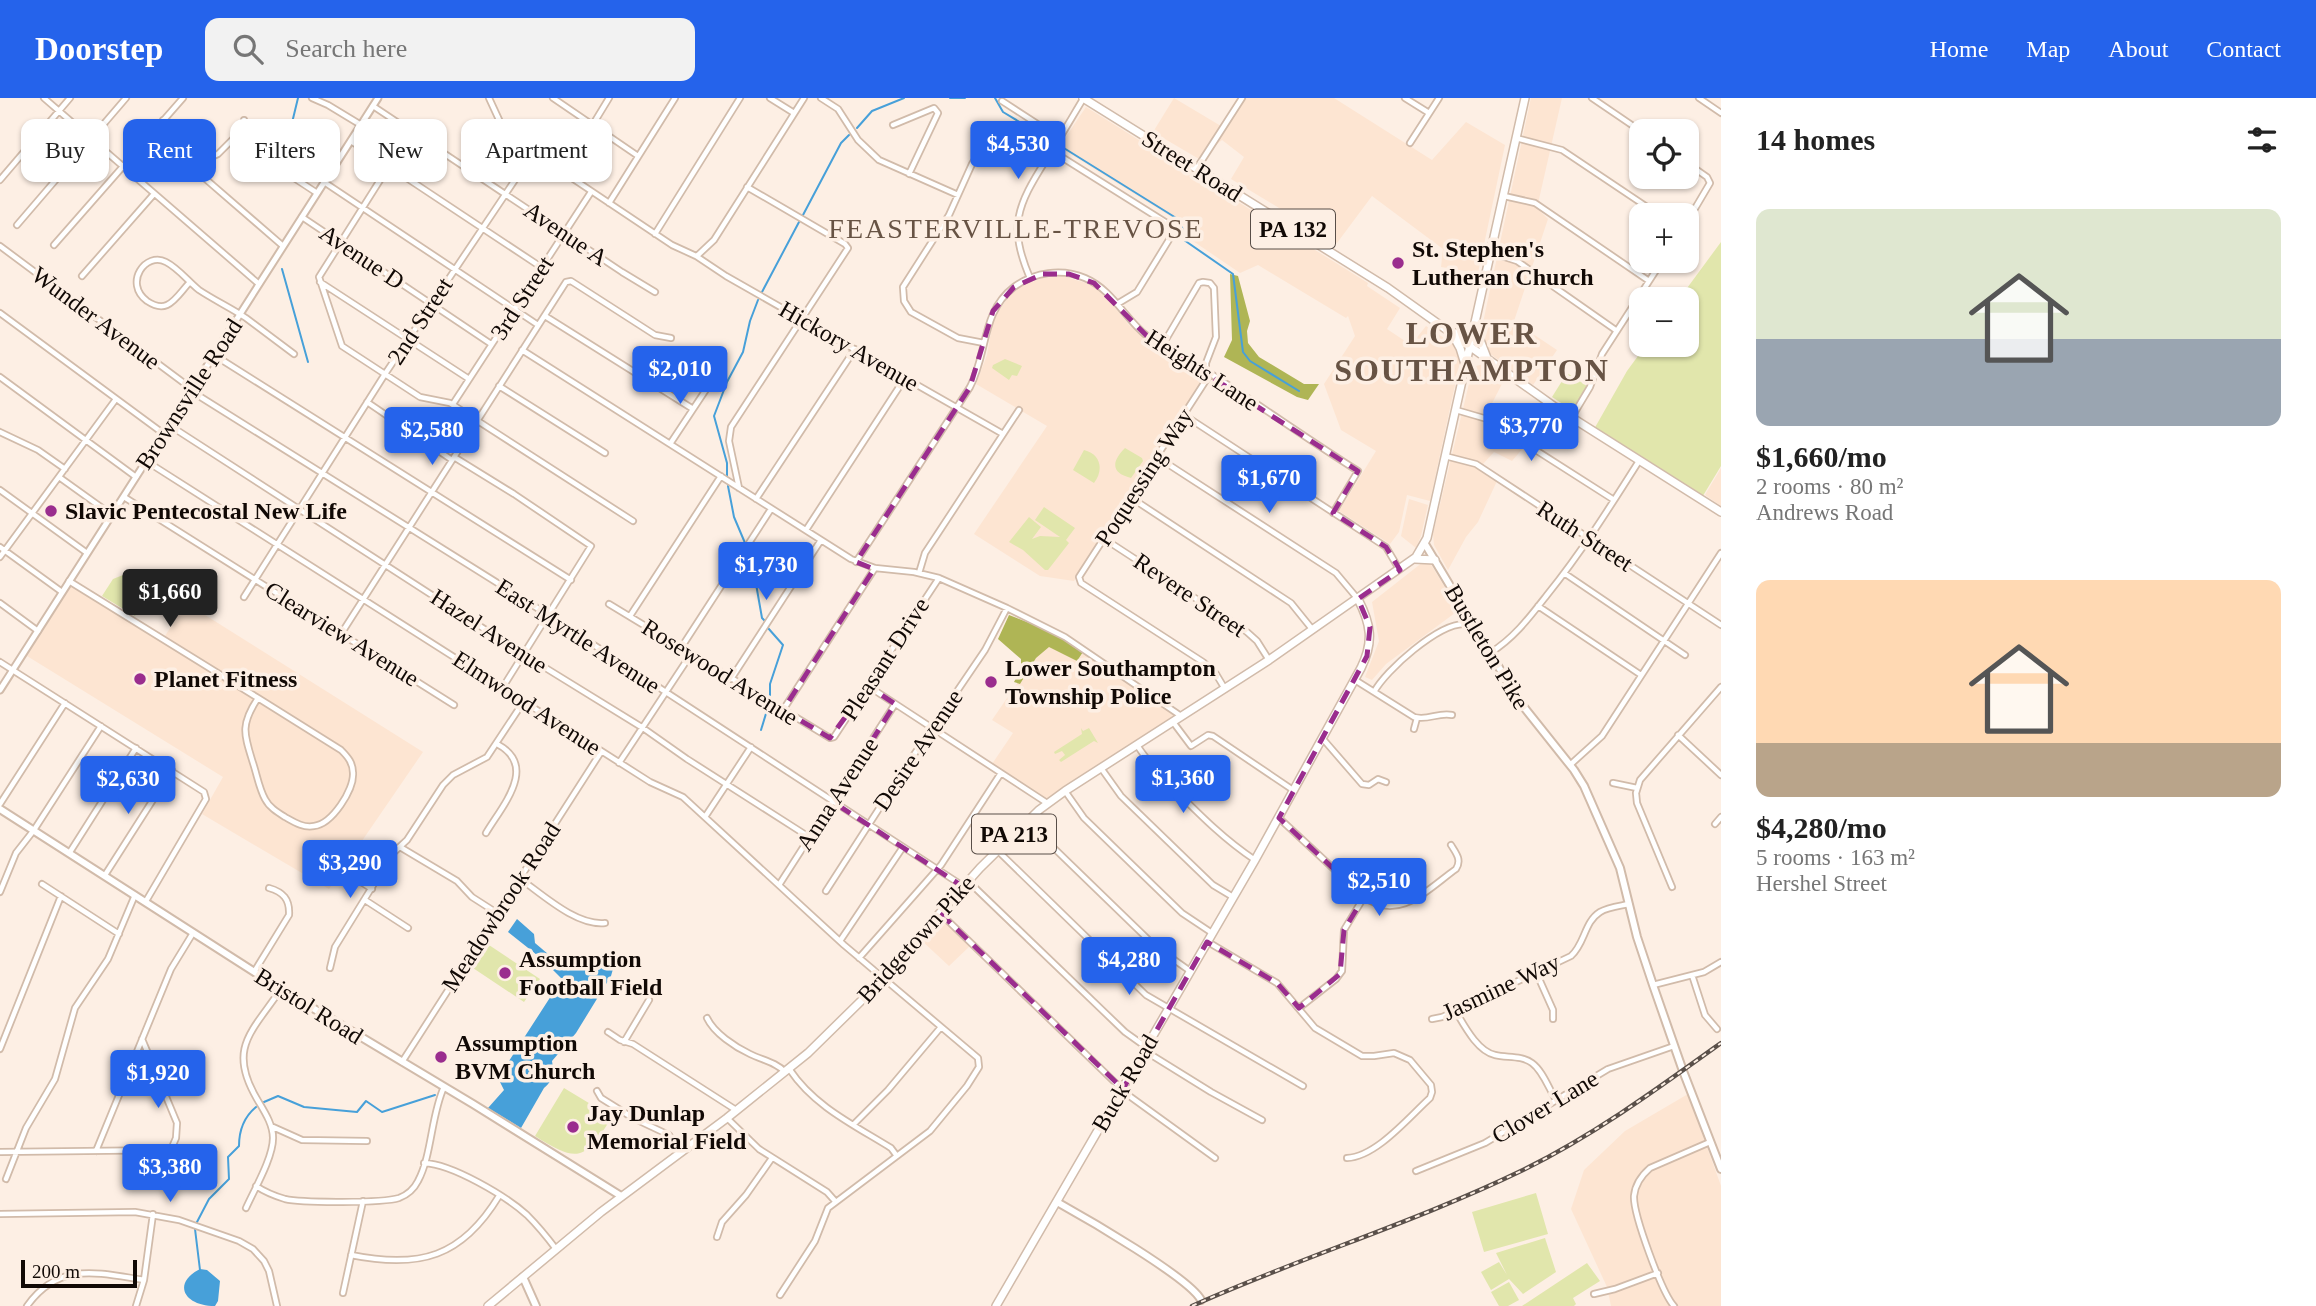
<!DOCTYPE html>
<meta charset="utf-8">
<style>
:root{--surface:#fff;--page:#f2f2f2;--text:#222;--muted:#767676;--accent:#2563eb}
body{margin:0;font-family:"Times New Roman",serif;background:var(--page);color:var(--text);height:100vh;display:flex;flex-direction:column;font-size:26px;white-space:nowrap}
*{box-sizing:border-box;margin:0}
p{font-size:23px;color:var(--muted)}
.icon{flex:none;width:38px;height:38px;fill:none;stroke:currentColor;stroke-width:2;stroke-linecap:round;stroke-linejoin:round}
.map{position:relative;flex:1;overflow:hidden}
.drawer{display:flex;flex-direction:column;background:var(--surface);width:595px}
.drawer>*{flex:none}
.banner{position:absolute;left:21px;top:21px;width:665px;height:63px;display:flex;gap:14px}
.buttons{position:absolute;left:1629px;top:21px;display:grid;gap:14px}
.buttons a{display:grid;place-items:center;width:70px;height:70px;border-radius:14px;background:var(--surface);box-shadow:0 2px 5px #0004;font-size:35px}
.scale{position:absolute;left:21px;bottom:18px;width:116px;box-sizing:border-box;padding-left:7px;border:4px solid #110905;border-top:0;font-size:19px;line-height:24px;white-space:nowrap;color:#110905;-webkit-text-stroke:5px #fdefe4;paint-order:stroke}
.price{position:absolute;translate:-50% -60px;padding:0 16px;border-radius:7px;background:var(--accent);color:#fff;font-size:23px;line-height:46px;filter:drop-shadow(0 2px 4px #0008)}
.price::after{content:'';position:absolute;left:50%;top:42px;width:21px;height:16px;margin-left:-10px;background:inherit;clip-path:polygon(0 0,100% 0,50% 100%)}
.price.current{background:#222;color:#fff}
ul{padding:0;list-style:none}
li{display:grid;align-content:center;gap:14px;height:371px;padding:0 35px}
li span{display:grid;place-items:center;height:217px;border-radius:14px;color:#555}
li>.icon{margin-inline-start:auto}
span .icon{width:126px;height:126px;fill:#fffc;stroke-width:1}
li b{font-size:30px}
h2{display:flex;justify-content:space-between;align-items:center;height:84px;padding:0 35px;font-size:30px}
.tag{padding:0 24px;border-radius:14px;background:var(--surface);box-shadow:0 2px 5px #0004;font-size:24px;line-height:63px}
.tag.current{background:var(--accent);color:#fff}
header{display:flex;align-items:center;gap:42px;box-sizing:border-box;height:98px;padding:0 35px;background:var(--accent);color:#fff}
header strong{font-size:33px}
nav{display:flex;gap:38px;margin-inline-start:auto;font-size:24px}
.search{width:490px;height:63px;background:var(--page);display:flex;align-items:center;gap:18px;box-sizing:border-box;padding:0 24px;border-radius:14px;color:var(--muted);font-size:26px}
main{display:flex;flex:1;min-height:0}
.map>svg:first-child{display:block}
</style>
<header>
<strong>Doorstep</strong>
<div class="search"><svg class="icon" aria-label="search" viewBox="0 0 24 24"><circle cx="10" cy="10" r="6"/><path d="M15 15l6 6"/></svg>Search here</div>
<nav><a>Home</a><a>Map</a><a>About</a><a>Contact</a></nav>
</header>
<main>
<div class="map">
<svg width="1721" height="1208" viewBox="0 0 1721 1208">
<rect width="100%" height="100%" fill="#fdefe4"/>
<!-- built -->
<path fill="#fde5d2" d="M1174,0L1226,31L1245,0H1334L1432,62L1466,24L1505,47L1478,175L1441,169L1443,151L1372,98L1337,145L1231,81L1244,59L1222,42L1199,61L1153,34Z
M1531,0H1562L1537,110L1548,121L1513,226L1524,230L1557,252L1533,287L1489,255L1483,249L1481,234Z
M1086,9L1368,185L1367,188L1400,210L1387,231L1411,247L1426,228L1453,246L1460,264L1430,403L1407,397L1399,434L1390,446L1339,413L1376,353L1341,332L1324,286L1355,238L1348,218L1346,220L1258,167L1240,175L1190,141L1186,128L1059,49Z
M1063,178L1092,187L1104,196L1128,226L1141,237L1207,278L1074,483L1040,478L974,436L1047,328L976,286L987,257L993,222L1009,198L1025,186L1043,180Z
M1483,266L1504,282L1486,317L1524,349L1512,363L1494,354L1483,366L1497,383L1478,424L1466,439L1448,472L1434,447L1433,436L1473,269Z
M1721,370V408L1705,397Z
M1409,401L1428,407L1421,438L1416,450L1401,438Z
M1423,464L1430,465L1459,512L1386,566L1372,582L1365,579L1379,543L1372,504Z
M71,488L190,562L194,556L165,538L186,505L423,654L329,791L202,716L223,679L27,558Z
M1046,543L1077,563L1084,554L1178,618L1048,702L992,666L1013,635L992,622Z
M941,819L971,847L949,868L921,842Z
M1688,996L1721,1088V1208H1611L1607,1189L1571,1111L1584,1072L1625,1033Z"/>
<!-- green -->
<path fill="#e1e6ac" d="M1721,144V368L1701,401L1593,333L1627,273L1646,247H1687V201H1679Z
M1005,261L1022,268L1017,278L1012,277L1009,282L992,270L993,267Z
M1567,275L1587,288L1572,312L1552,299Z
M1125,350L1142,360L1143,363L1131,380C1110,375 1112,363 1125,350Z
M1084,352C1101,356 1104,372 1094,385L1073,372Z
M1044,409L1075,430L1066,442L1069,445L1048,472H1045L1023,452L1009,444L1029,419L1041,429L1032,441L1040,438L1060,439L1035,422Z
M128,475L152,490L135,518L102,498L113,481Z
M1081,630L1083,633L1089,630L1098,645L1094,643L1061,664L1059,662L1065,657L1062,653L1055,656L1054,654L1082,636Z
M486,845L540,881L524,904L470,868Z
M564,990L612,1019C585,1062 579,1066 535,1038Z
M1536,1095L1548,1136L1484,1154L1472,1114Z
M1545,1140L1556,1174L1523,1196L1509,1181L1491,1192L1481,1174L1499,1164L1507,1177L1496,1155Z
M1587,1165L1600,1183L1573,1200L1576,1206L1574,1208H1522Z
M1509,1184L1519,1202L1508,1208H1499L1491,1194Z"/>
<!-- forest -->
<path fill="#afb555" d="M1230,176L1238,178L1250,223L1247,233L1248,245L1259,259L1304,286H1319L1308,302L1297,299L1224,259L1232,242Z
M1009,517L1050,533L1083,554L1077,563L1049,549L1036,560L1020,586L1014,584L1021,571V561L998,541Z"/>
<!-- water -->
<path fill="#47a0d9" d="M517,821L534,836L535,845L561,867C580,866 599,855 613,871L611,878L576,935L552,963C554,974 553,983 544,990L521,1030L488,1010L504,992L498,980L562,881L542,861L508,834Z
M200,1171L207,1172L220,1183L218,1203L215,1208C185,1208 171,1186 200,1171Z"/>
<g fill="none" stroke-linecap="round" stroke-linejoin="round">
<!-- stream -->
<path stroke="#47a0d9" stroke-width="2" d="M950,0H965
M995,0L1003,14L1053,44
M291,29L298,0
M857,30L872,13L904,0
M1059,47L1181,123L1184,142L1233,176L1243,254L1250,263L1299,293
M803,117L841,45L849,37
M282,171L308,264
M762,194L799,124
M727,379V365L714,318L727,284L743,254L750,223L758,202
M728,388L734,419L745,445
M748,452L758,473L756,486L762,520L765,523
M768,530L783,547L770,586V601
M761,632L768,609
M264,1004L278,998L304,1009L357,1014L366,1003L382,1014L435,997
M197,1124L209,1101L229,1081L228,1059L239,1048C239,1032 244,1019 256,1009
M195,1131L200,1172"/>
<!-- minor casing -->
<g stroke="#d1bbaa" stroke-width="8">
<path id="minor" d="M44,0L259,186
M312,0L328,7L361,27
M489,0L501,26L515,42L672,147L696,158L726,178L1003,336
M553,0L638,58
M770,0L794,15
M821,0L838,11L858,42L879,62L958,97
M1405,0L1429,15
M1592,0L1642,34
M1699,0L1721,15
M1002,3L1059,40
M373,8L622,174L655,194
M163,22C184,38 185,59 201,77L283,148
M893,27L934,10L938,15L909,76
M592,28L609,0
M243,33L248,34L271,54L285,74L317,95
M243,33L244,22
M411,33L319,179L342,248L420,299L450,305L633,423
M1516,40L1562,52L1659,117
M351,43L541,169
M1410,45L1439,0
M1052,53L1173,129L1175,132L1137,194L1117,206
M1687,65L1707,79L1710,85L1687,124
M193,67L218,56L239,35L243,33
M1197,70L1242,0
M0,82L70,0
M324,84L538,227
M1504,98L1535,105L1649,183
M609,105L675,0
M302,119L491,246
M17,127L126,0
M655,136L740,0
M54,147L183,0
M0,148L192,291
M1492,155L1517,163L1617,233
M697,158L714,142L804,0
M82,178L154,96
M1030,180C1008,128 1017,108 1046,62C1059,42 1071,21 1083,1
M190,184C183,191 176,203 167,207C160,210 153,207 147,203C123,185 146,153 166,164C178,170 188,183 199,192C214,202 231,210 246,220C262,232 278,244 294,256
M320,184L469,281
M0,215L164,336
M545,218L693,311
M984,245L958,240L911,214L904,203L903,189L949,117L972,66L995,31L1006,27H1014L1053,51
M1162,248L1199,185L1203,184L1210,185L1214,190L1216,239L1206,265V274
M522,252L851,461L875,470L914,474L939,480L1007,510L1065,539L1181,618
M214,257L571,482
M1210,276L1079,479L1081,485L1203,564L1216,576L1225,591
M0,279L136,379
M499,288L605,355
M191,293L531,506L963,788
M367,304L452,362
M453,306L591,94
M1456,312L1487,321L1614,402
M1184,317L1386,449L1399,471
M1572,319L1590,289L1602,256L1662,163
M169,327L523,556L643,630L687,661L809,739
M0,334L38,352L65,371
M670,346L711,284
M1445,358L1476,366L1721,527
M454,359L514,396L591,448L503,589
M1157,359L1336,475L1357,500
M146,363L650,684L683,699L844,847L978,960L979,969L967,988L930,1033L828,1110L815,1143L780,1197
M59,379L112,417
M739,390L729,343L731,329L848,150L845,146L747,89
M0,392L87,455
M124,399L454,607
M1130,399L1291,505L1312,531
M756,401L855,251
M806,432L905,280
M1103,440L1247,534L1257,543L1269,562
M0,449L62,494
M0,459L116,301
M856,464L970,289C988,255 981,214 1014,189C1034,174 1062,170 1085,180C1113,192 1124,220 1147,238C1166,253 1190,263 1211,276C1261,308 1309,342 1358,373L1333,415
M919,475L925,455L1019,312
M1564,475L1685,557
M69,483L258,600
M244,499L385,276L533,55
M0,505L38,533
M609,506L830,640L834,639L939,480
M1538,508L1641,577
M630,518L721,378
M341,536L566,184L571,183L655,237L671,240
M681,550L771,411
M1490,555C1514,540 1529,520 1547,497C1581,455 1610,409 1639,363
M0,564L204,694L206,701L146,803
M731,581L821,442
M1355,582L1414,619C1428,623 1438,614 1452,617
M868,588L1047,705
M1374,594C1386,572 1438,526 1464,526
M258,600L341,652C348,659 353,665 353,675C354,692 332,726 314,728C303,730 294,724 285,719C277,714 269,709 265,701C259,690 257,677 253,665C244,636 240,627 258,600Z
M783,612L875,470
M1173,624L1191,648L1208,637L1213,638L1293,692
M1414,631L1417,620
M1678,637L1721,677
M1323,641L1362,686L1369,687L1378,681L1386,684
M1137,647C1148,665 1162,678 1176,693C1201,718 1225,742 1255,762
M619,665L691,556
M1570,667L1602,638L1721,455
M1101,670L1121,698L1213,787L1233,799
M1613,685L1637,690
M1065,693L1084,720L1182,815L1212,835
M0,706L65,605
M705,719L751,649
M1279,720L1364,799C1399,824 1428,791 1456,771C1462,762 1456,755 1451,747
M1027,724L1156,849L1190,873
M1715,726L1721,719
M486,735C502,708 539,668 497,646
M400,749L457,783L472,799L497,815
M998,753L1146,897L1303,988
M70,754L136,650
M347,775L372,791
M105,777L172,672
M519,780C542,796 576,828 605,825
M968,783L1125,934L1146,949L1153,958L1211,994L1262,1022
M42,786L119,836
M779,787L895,606
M1672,789L1637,705L1636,695L1640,682L1721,589
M826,793L911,661L985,552L1007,510
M0,794L16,755L34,732L101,628
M365,802L408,830
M940,815L1128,997L1215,1060
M840,843L903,749
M1208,844L1277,885L1315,930L1362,958H1374L1394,955L1410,962L1431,987L1432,994L1430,1000C1409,1019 1376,1059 1347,1060
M859,860L941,767L1001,675
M330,870L335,849L393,755L407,742L443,687L453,677L487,659L524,603
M254,874L289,817C290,801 283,794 269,790
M1536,874L1553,912V921
M1692,877L1705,917L1717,931
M1653,887L1704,874L1721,864
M1299,910L1336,881L1342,873L1344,832L1364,799
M1455,912C1464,927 1477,953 1495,957C1507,960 1521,957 1532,965C1543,973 1549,991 1556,1002
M707,920C714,935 735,949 750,956C762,962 776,964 785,974
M1432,921L1442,919L1571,858C1585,846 1584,824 1600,814C1608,809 1620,808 1629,806
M608,934L620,942L633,946L736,1012
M142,941L177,1025L176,1040L157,1084
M624,944L649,902
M0,951L61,798
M402,964L601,654
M790,972C814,1008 854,1027 891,1050L897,1058
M597,993L601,1000L633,1020L669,1037L681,1054
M727,1020L759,1051L827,1094L835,1103
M853,1027L888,992L941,929
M273,1029L302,1042L367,1043
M96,1053L171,871L193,835
M0,1054L171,1052
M424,1065C452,1066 506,1098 527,1117C538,1128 547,1139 556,1151
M1416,1073L1485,1045L1608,971L1674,948
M6,1081L26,1030L55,981L75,910L108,861L135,797
M256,1088C265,1094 275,1098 285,1101C302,1105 383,1105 399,1100C407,1097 414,1091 418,1083C432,1057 431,1017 444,989
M246,1110C254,1092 273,1060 273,1040C273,1026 264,1013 257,1001C227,950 252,934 281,891
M0,1116L135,1114L179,1122L239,1143L253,1151L264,1163L269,1173L277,1208
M717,1139L722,1124L746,1097L772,1060
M351,1157C420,1171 462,1159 499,1098
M144,1182L153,1116
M343,1195L363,1103
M1594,1196L1615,1191L1658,1175
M27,1208C59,1163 98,1175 144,1182L136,1208
M1674,1208C1662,1195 1633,1116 1634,1098C1635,1087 1642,1077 1650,1070L1710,1044"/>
</g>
<!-- tertiary casing -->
<g stroke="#d1bbaa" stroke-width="9">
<path id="tertiary" d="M0,592L378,0"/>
</g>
<!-- secondary casing -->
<g stroke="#d1bbaa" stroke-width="10">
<path id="secondary" d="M1425,446L1519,603L1574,672L1584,688L1620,770L1637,839L1653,887L1683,973L1721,1071
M0,711L281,891L473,1006L621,1098
M1057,1104C1084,1119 1190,1180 1201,1202
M523,1179L536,1208"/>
</g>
<!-- primary casing -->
<g stroke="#d1bbaa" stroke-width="10">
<path id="primary" d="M1083,0L1388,190L1555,309L1721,414
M1449,235H1463L1475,229L1487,260
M1455,241L1460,250L1465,266
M1415,461L1435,462
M488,1208L601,1114L727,1020L808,955L862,902L980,770L1039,712L1065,693L1269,562L1416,459L1427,440L1525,0
M996,1208L1255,762L1361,570C1374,544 1371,526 1358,501"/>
</g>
<!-- minor -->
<use href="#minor" stroke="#fff" stroke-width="4.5"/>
<!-- tertiary -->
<use href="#tertiary" stroke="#fff" stroke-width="5"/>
<!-- secondary -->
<use href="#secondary" stroke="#fff" stroke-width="6"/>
<!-- primary -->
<use href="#primary" stroke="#fff" stroke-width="7"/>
<!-- rail casing -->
<g stroke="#5a504a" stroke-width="4.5">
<path id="rail" d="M1192,1208C1301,1159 1416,1124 1523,1072C1594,1037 1657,991 1721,945"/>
</g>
<!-- rail -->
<use href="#rail" stroke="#fdefe4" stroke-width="2" stroke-dasharray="5" stroke-linecap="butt"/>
</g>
<!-- marked area -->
<path fill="none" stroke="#9a2d8e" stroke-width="5" stroke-dasharray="14 9" stroke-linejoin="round" d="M1043,176H1069L1094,185L1147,238L1358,373L1333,415L1386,449L1400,472L1358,501L1370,529L1367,558L1279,720L1364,799L1344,832L1340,876L1299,910L1277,885L1207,844L1123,991L939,814L962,788L833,704L895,606L868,588L830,640L783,612L874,471L856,464L970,289L993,213L1014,189Z"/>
<!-- markers -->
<g fill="#9a2d8e" stroke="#fdefe4" stroke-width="2.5">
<circle cx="1398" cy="165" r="7"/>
<circle cx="51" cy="413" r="7"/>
<circle cx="140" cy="581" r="7"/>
<circle cx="991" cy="584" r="7"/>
<circle cx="505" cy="875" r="7"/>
<circle cx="441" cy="959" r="7"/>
<circle cx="573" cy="1029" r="7"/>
</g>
<g text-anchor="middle" stroke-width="7" stroke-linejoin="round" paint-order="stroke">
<!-- shield labels -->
<g fill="#fdefe4" stroke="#584e48" stroke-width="2">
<rect x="1251" y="111.5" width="84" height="39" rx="5"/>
<rect x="972" y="716.5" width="84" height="39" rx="5"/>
</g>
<g font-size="23" font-weight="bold" fill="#110905">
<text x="1293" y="139">PA 132</text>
<text x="1014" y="744">PA 213</text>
</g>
<!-- street labels -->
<g font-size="24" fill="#110905" stroke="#fdefe4">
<text transform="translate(1192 68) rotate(32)" y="8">Street Road</text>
<text transform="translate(566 136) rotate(34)" y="8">Avenue A</text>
<text transform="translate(362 159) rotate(34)" y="8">Avenue D</text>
<text transform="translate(522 200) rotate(-57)" y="8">3rd Street</text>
<text transform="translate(96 220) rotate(37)" y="8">Wunder Avenue</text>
<text transform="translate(420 223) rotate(-57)" y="8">2nd Street</text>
<text transform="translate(849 248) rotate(30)" y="8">Hickory Avenue</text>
<text transform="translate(1202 272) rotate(33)" y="8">Heights Lane</text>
<text transform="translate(189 296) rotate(-57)" y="8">Brownsville Road</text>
<text transform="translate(1144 379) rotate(-57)" y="8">Poquessing Way</text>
<text transform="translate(1585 438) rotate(33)" y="8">Ruth Street</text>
<text transform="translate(1190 497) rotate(34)" y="8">Revere Street</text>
<text transform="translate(489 533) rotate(33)" y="8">Hazel Avenue</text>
<text transform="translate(342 536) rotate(32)" y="8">Clearview Avenue</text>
<text transform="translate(578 538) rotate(33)" y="8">East Myrtle Avenue</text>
<text transform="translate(1487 549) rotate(59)" y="8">Bustleton Pike</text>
<text transform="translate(885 561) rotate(-57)" y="8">Pleasant Drive</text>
<text transform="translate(720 574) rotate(32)" y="8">Rosewood Avenue</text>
<text transform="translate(527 605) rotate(33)" y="8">Elmwood Avenue</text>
<text transform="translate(918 652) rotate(-56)" y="8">Desire Avenue</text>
<text transform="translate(837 696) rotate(-57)" y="8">Anna Avenue</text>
<text transform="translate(501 809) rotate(-57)" y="8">Meadowbrook Road</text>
<text transform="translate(916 841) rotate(-48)" y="8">Bridgetown Pike</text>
<text transform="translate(1501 889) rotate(-25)" y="8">Jasmine Way</text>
<text transform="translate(309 908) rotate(32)" y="8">Bristol Road</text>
<text transform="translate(1125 985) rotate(-60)" y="8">Buck Road</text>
<text transform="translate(1545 1009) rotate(-31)" y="8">Clover Lane</text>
</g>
<!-- poi labels -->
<g font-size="24" font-weight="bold" fill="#110905" stroke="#fdefe4" text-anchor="start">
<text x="1412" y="159">St. Stephen's<tspan x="1412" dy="28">Lutheran Church</tspan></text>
<text x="65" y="421">Slavic Pentecostal New Life</text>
<text x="1005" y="578">Lower Southampton<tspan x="1005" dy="28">Township Police</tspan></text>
<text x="154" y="589">Planet Fitness</text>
<text x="519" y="869">Assumption<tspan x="519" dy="28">Football Field</tspan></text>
<text x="455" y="953">Assumption<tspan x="455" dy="28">BVM Church</tspan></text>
<text x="587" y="1023">Jay Dunlap<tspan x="587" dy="28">Memorial Field</tspan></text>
</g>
<!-- quarter labels -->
<g font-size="28" letter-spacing="2" fill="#675344" stroke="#fdefe4">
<text x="1016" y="140">FEASTERVILLE-TREVOSE</text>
</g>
<!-- district labels -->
<g font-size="32" font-weight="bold" letter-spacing="2" fill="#675344" stroke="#fdefe4">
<text x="1472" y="246">LOWER<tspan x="1472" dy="37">SOUTHAMPTON</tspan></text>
</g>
</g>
</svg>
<div class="buttons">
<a><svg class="icon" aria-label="locate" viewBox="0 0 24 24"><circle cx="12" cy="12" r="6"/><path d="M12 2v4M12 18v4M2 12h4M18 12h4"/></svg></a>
<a>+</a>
<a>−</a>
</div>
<div class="scale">200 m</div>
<b class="price" style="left:1018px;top:83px">$4,530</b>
<b class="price" style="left:680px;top:308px">$2,010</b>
<b class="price" style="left:1531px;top:365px">$3,770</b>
<b class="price" style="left:432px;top:369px">$2,580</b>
<b class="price" style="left:1269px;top:417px">$1,670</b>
<b class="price" style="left:766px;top:504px">$1,730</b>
<b class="price current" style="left:170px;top:531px">$1,660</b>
<b class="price" style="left:1183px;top:717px">$1,360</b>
<b class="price" style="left:128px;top:718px">$2,630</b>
<b class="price" style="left:350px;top:802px">$3,290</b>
<b class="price" style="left:1379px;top:820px">$2,510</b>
<b class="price" style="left:1129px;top:899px">$4,280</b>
<b class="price" style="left:158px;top:1012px">$1,920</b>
<b class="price" style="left:170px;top:1106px">$3,380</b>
<div class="banner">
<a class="tag">Buy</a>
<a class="tag current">Rent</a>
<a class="tag">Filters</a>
<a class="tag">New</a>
<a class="tag">Apartment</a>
</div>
</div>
<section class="drawer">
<h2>14 homes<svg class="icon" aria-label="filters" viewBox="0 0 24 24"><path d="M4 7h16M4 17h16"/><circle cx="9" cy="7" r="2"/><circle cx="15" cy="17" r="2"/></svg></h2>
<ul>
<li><span style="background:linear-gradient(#dfe7d0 60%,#9aa5b1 0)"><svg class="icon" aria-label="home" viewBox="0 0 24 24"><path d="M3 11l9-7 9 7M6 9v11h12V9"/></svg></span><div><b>$1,660/mo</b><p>2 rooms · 80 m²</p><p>Andrews Road</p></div></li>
<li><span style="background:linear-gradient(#ffd9b3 75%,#b9a48a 0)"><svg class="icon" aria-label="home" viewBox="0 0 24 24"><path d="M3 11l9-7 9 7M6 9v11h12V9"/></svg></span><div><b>$4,280/mo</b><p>5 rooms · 163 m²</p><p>Hershel Street</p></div></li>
</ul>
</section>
</main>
